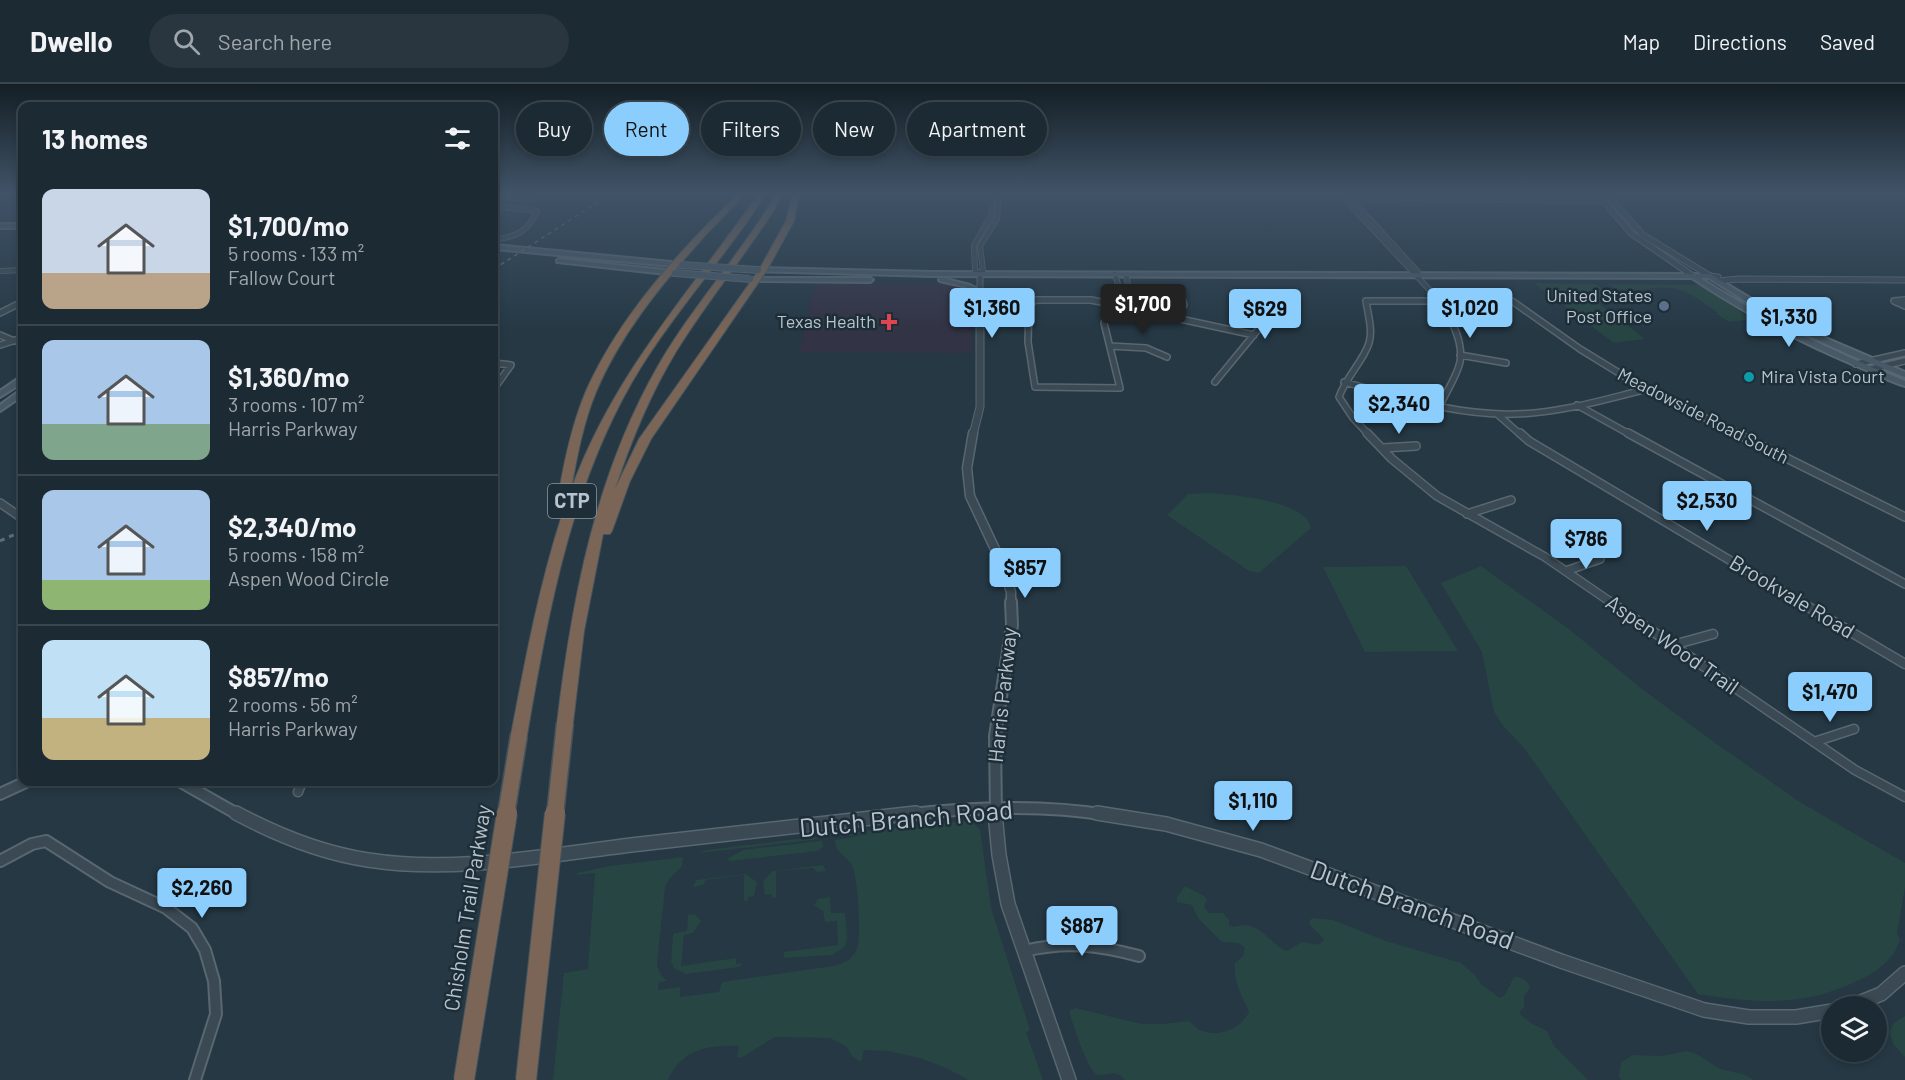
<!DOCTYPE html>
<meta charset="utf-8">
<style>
:root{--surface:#1c2a33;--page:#29363f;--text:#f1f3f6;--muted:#a0a7ac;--line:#3a464e;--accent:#8bcefe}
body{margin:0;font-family:Barlow,sans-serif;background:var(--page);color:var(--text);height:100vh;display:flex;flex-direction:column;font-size:22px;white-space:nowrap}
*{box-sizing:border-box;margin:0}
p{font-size:20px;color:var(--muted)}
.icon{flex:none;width:33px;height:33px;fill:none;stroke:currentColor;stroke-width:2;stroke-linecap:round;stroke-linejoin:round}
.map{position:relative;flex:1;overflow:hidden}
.details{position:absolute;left:18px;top:18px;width:480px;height:684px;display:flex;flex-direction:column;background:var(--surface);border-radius:12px;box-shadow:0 3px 9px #0003,0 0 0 2px var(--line)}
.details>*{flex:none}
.banner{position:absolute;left:516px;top:18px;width:570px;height:54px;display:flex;gap:12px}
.fabs{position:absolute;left:1821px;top:912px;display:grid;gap:12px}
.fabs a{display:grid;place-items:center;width:66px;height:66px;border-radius:50%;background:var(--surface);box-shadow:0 3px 9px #0003,0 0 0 2px var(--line);font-size:30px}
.price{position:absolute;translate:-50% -51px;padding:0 14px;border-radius:6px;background:var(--accent);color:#111;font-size:20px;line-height:39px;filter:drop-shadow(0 2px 3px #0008)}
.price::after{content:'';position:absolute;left:50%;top:36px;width:18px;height:14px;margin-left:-9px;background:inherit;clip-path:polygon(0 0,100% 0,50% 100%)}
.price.current{background:#222;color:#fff}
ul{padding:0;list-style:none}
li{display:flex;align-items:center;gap:18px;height:150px;padding:0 24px}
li+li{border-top:2px solid var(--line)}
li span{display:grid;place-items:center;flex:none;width:168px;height:120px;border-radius:12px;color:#555}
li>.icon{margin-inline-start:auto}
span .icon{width:72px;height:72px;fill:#fffc;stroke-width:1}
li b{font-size:26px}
h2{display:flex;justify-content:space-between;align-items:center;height:72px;padding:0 24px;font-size:26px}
.tag{padding:0 21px;border-radius:27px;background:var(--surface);box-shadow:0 3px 9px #0003,0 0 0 2px var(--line);font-size:21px;line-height:54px}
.tag.current{background:var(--accent);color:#111}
header{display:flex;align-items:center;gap:36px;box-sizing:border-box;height:84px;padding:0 30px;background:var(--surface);border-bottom:2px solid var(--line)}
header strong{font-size:28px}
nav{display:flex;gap:33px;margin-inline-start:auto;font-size:21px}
.search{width:420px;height:54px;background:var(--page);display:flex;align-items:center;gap:15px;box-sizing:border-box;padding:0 21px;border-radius:33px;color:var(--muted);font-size:22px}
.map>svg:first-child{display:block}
</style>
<header>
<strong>Dwello</strong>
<div class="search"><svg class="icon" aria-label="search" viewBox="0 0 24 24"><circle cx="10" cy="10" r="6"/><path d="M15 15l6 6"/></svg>Search here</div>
<nav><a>Map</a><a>Directions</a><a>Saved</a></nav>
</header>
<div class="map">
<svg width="1905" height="996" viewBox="0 0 1905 996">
<rect width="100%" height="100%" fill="#253844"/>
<!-- medical -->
<path fill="#323344" d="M815,200H953L964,202L972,208L973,269L799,268Z"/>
<!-- green -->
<path fill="#274542" d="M1534,199L1595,200L1617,214L1593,215L1645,255L1614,259Z
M1607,200L1701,201L1751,235L1729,238L1715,229H1718C1704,219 1689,207 1673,204C1653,201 1624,212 1607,200Z
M1206,409C1228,410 1307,416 1311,444L1259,489L1249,487L1167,431L1188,410Z
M1406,482L1458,567L1365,568L1323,483Z
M1481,482L1569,545L1642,605L1714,658L1800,718L1905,779V803L1897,849L1900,856C1897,863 1894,871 1888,876C1878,887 1866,893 1853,899C1801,923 1753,919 1698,910L1524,664L1504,643L1494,628L1482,568L1441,499Z
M963,737L973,738L980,746L991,824L1030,946L1026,948L1043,996H969L946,984L920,974L888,967L864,966L861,978L852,972L847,963L830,954L775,953L742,973L737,974L739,962C708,961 682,965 668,996H553L564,889L588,885L595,789L577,791V789L609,782L683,773L682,782L670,794L665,803L657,880L660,890L667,897L659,898L658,906L680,903V913L719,908L722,898L833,882C843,880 851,876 856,867C862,857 858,792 852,782C846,770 835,770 835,756L869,750L837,753L862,747Z
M813,753L820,755L699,769L707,766Z
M822,757L823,763L818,767L730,777L727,775L743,766Z
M823,781L826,787L817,788L813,784L776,787V813L772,814V810L765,811L763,797L773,787Z
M746,790L757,798L754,812L748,813V817H744V791L706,796L703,801L693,803L696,796Z
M1185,802L1204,812L1207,816L1204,823L1209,829H1223L1229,836V841L1233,843C1261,835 1264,856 1286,867L1302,858C1311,858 1316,865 1324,856C1320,849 1311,845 1309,838L1312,834L1333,836L1386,857L1461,879L1474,890L1482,901L1500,914L1504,912L1514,893C1522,893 1528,896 1530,904L1524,912V924L1521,925L1520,930L1529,938L1547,947L1554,962L1588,996H1125C1115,985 1111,991 1099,991C1088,991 1074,941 1070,931V926L1075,924L1142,940H1163L1189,937C1192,939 1196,944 1200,946C1219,954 1242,945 1249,927C1241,911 1233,897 1235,879L1243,872L1245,864L1238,859L1222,858L1198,834L1192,821L1177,818V813Z
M830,813L831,829H845L847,854L845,863L832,871L784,874V868L838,861L837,837L825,838L823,827L814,821L818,815Z
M695,830L701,837L693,849L684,851L681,882L736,874V880L743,879L739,883L686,890L674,884L671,877L673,850L687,847L688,831Z
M1905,932V973L1894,961L1889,948L1894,939Z
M1686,967C1702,969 1708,980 1721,985C1733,989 1744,988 1754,996H1621L1619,992L1621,978L1633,971L1661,972Z"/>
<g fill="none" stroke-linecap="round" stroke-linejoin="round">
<!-- minor-tunnel -->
<path stroke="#3b4d59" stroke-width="4.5" stroke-dasharray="4.5 2" stroke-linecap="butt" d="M1440,110L1446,112"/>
<!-- minor-far4 casing -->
<g stroke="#586770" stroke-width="6">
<path id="minor-far4" d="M1339,109L1439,216
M1346,109L1418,188L1417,191
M1508,109L1518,116
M500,113L533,115L544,109
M1346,116L1409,114L1604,118
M494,122L537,127C528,147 516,154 494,155
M0,187L22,186
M980,189L975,187L974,161L992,130V109
M980,189L983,187L980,162L997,135L999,109
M1260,208L1268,216
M1036,216H1092
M1114,216L1120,208L1115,190
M1126,216L1130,210L1126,191
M1902,216H1905"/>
</g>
<!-- minor-far3 casing -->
<g stroke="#586770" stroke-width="8">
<path id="minor-far3" d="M1115,215L1116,220
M1438,215C1449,231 1464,256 1460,278C1457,292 1446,308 1440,322
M1036,216H1091L1116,221L1108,228L1104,239L1120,304L1035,303L1028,258L1029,220Z
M1905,216L1894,217L1905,222
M1116,221L1254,251
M1116,221L1124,219L1127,215
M0,229L22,218
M1171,232L1184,221L1182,215
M0,251L14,257
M0,261L22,254
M1110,262L1146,264L1167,273
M1460,271L1506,279
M494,279L511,281L494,305
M1856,280L1905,269
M1870,285L1905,277
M1215,298L1266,236L1268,215
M1344,298C1400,313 1457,332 1516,330C1561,329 1605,315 1648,305
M1577,321L1631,351
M1497,330L1521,351
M1369,351L1353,334L1339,313C1346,293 1364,276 1369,259C1373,246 1368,231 1366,217H1512L1580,265L1632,297L1739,351"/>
</g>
<!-- minor-far2 casing -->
<g stroke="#586770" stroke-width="10">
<path id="minor-far2" d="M1367,349L1392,375L1437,412L1545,473L1612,519
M1520,349L1529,357L1802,519
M1628,349L1905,500
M1736,349L1905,433
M1383,364L1416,362
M0,419L22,434
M1467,430L1511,416
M1566,487L1600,475"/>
</g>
<!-- minor-far1 casing -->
<g stroke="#586770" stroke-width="11">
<path id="minor-far1" d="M1610,518L1855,686L1905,713
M1800,518L1905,580
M1673,561L1713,550
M1814,658L1854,645
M298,708L302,698"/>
</g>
<!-- minor casing -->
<g stroke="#586770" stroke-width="14">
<path id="minor" d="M0,777L32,760L46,757L110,798L166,824L192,844L205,866L214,897L216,930L195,996
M1024,867C1067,857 1097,861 1139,872"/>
</g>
<!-- tertiary-far4 casing -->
<g stroke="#586770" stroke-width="7">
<path id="tertiary-far4" d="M1597,109L1631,149L1693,192
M1605,109L1643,151L1710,192L1718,193
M980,189V216
M1718,197L1739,195L1905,196"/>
</g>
<!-- tertiary-far3 casing -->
<g stroke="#586770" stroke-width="9">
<path id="tertiary-far3" d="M973,351L980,323V215"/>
</g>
<!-- tertiary-far2 casing -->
<g stroke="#586770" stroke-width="11">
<path id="tertiary-far2" d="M973,349L967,384L970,412L1003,482L1011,508V519"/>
</g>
<!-- tertiary-far1 casing -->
<g stroke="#586770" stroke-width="14">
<path id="tertiary-far1" d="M181,698L239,731
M0,710L26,698
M902,731C970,723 1040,720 1107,731
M996,731L995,652L1012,541L1011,518"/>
</g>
<!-- tertiary casing -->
<g stroke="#586770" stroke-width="16">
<path id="tertiary" d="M236,729C277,751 322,769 368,776C457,790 552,770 640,760C732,750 824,740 916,729
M995,729L999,771L1008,820L1069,996
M1097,729L1166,740L1261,766L1561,877L1704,926L1749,933H1796L1832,927
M1851,922L1881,910L1905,889"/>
</g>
<!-- secondary casing -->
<g stroke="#586770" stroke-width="4">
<path id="secondary" d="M0,140H22V144H0Z
M494,161L682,179L685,181L682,183L494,165Z
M559,175L675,187L678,189L675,191L557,178V176Z
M758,184L932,188L1710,190L1760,220L1807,246L1905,288V293L1850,271L1802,249L1755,223L1709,194H1700C1765,236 1834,268 1905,297V302C1888,297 1871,288 1854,281C1797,257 1743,228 1692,194L932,192L756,187V185Z
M748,194H870L873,196L870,198L750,197L748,196Z
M942,194L970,201L983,208L980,210L966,203L940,197L939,196Z
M19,294H22V299L0,313V307Z
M19,307H22V312L0,327V321Z"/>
</g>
<!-- motorway casing -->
<g stroke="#44545e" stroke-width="2">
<path id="motorway" d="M739,109H746C732,125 716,139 702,155C661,201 620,251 596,308C583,339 577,373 571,406C614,288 690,209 759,109H765C755,129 738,150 724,169C696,206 666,243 641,283C572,394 549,524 527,651L525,655L519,657L513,655L511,651C525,577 539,502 562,431L556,427C562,387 570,345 586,307C620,231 680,166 739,109Z
M777,109H783L774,126C743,174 707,218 677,266C650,310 631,357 615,405L639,355L759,186L786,137L793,109H799L794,137L767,186L651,355L630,397L612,447L610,450H603L584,547L573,639L571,643H559L557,639C572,515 595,392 658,282C693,221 742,169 777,109Z"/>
</g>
<!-- minor-far4 -->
<use href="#minor-far4" stroke="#3a4953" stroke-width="4.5"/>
<!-- minor-far3 -->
<use href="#minor-far3" stroke="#3a4953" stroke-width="5"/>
<!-- minor-far2 -->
<use href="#minor-far2" stroke="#3a4953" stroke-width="7"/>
<!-- minor-far1 -->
<use href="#minor-far1" stroke="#3a4953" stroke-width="8"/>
<!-- minor -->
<use href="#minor" stroke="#3a4953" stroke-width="10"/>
<!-- tertiary-far4 -->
<use href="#tertiary-far4" stroke="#3a4953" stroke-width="5"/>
<!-- tertiary-far3 -->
<use href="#tertiary-far3" stroke="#3a4953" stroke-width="7"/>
<!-- tertiary-far2 -->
<use href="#tertiary-far2" stroke="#3a4953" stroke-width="8"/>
<!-- tertiary-far1 -->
<use href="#tertiary-far1" stroke="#3a4953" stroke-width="10"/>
<!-- tertiary -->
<use href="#tertiary" stroke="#3a4953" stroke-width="13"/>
<!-- secondary -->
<use href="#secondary" fill="#475966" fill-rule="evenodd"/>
<!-- motorway -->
<use href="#motorway" fill="#7a6556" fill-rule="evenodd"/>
<!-- rail-far1 -->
<path stroke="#5b6e7a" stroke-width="1.5" stroke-dasharray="4 4" stroke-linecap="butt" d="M494,185L612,109"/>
<!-- rail -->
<path stroke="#5b6e7a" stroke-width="3" stroke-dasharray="5 5" stroke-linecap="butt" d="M0,457L22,447"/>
<!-- secondary-bridge casing -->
<g stroke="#586770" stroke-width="8" stroke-linecap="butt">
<path id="secondary-bridge" d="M682,181L758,186
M675,189L750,195"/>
</g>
<!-- motorway-bridge-far1 casing -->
<g stroke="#44545e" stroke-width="19" stroke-linecap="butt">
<path id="motorway-bridge-far1" d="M506,731L519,651
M555,731L565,639"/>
</g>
<!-- motorway-bridge casing -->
<g stroke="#44545e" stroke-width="22" stroke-linecap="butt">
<path id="motorway-bridge" d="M464,996L507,729
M526,996L555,729"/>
</g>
<!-- secondary-bridge -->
<use href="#secondary-bridge" stroke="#475966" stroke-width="6"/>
<!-- motorway-bridge-far1 -->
<use href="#motorway-bridge-far1" stroke="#7a6556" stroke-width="16"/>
<!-- motorway-bridge -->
<use href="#motorway-bridge" stroke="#7a6556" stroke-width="20"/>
</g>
<!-- sky -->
<linearGradient id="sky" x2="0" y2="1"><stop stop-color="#141f25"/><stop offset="0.44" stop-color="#405367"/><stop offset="1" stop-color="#405367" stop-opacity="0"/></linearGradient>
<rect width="1905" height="248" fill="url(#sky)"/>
<!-- markers -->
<circle fill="#5c6f8a" stroke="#1e2e39" stroke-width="2" cx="1664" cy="222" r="6"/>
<path fill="#e0444e" stroke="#1e2e39" stroke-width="2" d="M886 229h6v6h6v6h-6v6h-6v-6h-6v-6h6z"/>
<circle fill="#0f9aa8" stroke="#1e2e39" stroke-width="2" cx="1749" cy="293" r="6"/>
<g text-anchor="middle" stroke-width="5" stroke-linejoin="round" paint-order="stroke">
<!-- far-poi labels -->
<g font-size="18" fill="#b7c4cd" stroke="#1e2e39" text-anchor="end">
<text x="1652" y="218">United States<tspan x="1652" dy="21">Post Office</tspan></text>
<text x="876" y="244">Texas Health</text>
<text x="1761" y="299" text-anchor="start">Mira Vista Court</text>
</g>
<!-- far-street labels -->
<g font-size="18" fill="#b7c4cd" stroke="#1e2e39">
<text transform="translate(1703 332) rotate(27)" y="6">Meadowside Road South</text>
</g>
<!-- shield labels -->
<rect fill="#1e2e39" stroke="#8997a1" stroke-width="1.5" x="548" y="400" width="48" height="34" rx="4.5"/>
<g font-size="20" font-weight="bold" fill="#b7c4cd">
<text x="572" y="424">CTP</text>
</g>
<!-- street labels -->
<g font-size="21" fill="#b7c4cd" stroke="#1e2e39">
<text transform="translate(1792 513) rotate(31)" y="7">Brookvale Road</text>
<text transform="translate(1672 561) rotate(35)" y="7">Aspen Wood Trail</text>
<text transform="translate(1003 611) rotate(-84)" y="7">Harris Parkway</text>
<text transform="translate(468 824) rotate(-81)" y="7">Chisholm Trail Parkway</text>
</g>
<!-- near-street labels -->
<g font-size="26" fill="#b7c4cd" stroke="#1e2e39">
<text transform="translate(906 735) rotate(-5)" y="9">Dutch Branch Road</text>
<text transform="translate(1412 821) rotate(20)" y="9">Dutch Branch Road</text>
</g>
</g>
</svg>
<div class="fabs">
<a><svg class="icon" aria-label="layers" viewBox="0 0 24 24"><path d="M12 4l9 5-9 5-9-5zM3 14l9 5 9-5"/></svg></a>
</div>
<b class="price current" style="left:1143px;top:251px">$1,700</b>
<b class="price" style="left:992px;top:255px">$1,360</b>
<b class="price" style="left:1470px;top:255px">$1,020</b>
<b class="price" style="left:1265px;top:256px">$629</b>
<b class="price" style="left:1789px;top:264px">$1,330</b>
<b class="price" style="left:1399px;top:351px">$2,340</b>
<b class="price" style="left:1707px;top:448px">$2,530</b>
<b class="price" style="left:1586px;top:486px">$786</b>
<b class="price" style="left:1025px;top:515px">$857</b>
<b class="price" style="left:1830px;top:639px">$1,470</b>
<b class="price" style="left:1253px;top:748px">$1,110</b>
<b class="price" style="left:202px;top:835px">$2,260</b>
<b class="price" style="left:1082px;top:873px">$887</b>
<div class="banner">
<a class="tag">Buy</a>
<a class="tag current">Rent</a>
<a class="tag">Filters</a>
<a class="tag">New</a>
<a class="tag">Apartment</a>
</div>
<section class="details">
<h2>13 homes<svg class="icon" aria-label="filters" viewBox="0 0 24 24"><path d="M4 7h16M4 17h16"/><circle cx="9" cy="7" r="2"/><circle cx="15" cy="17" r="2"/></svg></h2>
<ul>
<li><span style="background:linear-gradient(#c9d6e8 70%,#b9a48a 0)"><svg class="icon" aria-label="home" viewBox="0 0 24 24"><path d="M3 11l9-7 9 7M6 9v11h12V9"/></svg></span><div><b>$1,700/mo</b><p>5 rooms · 133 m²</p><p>Fallow Court</p></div></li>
<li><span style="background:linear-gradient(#a9c7e8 70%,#7fa58c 0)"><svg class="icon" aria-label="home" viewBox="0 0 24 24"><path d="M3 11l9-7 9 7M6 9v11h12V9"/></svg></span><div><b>$1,360/mo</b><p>3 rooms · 107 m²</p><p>Harris Parkway</p></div></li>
<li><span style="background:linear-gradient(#a9c7e8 75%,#8fb573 0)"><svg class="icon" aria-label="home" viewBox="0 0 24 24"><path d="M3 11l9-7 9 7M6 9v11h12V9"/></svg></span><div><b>$2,340/mo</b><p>5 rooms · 158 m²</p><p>Aspen Wood Circle</p></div></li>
<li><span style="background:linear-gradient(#bfe0f5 65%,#c2b280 0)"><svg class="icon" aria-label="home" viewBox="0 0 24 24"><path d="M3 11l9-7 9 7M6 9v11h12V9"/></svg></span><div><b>$857/mo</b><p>2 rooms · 56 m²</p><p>Harris Parkway</p></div></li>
</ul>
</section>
</div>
